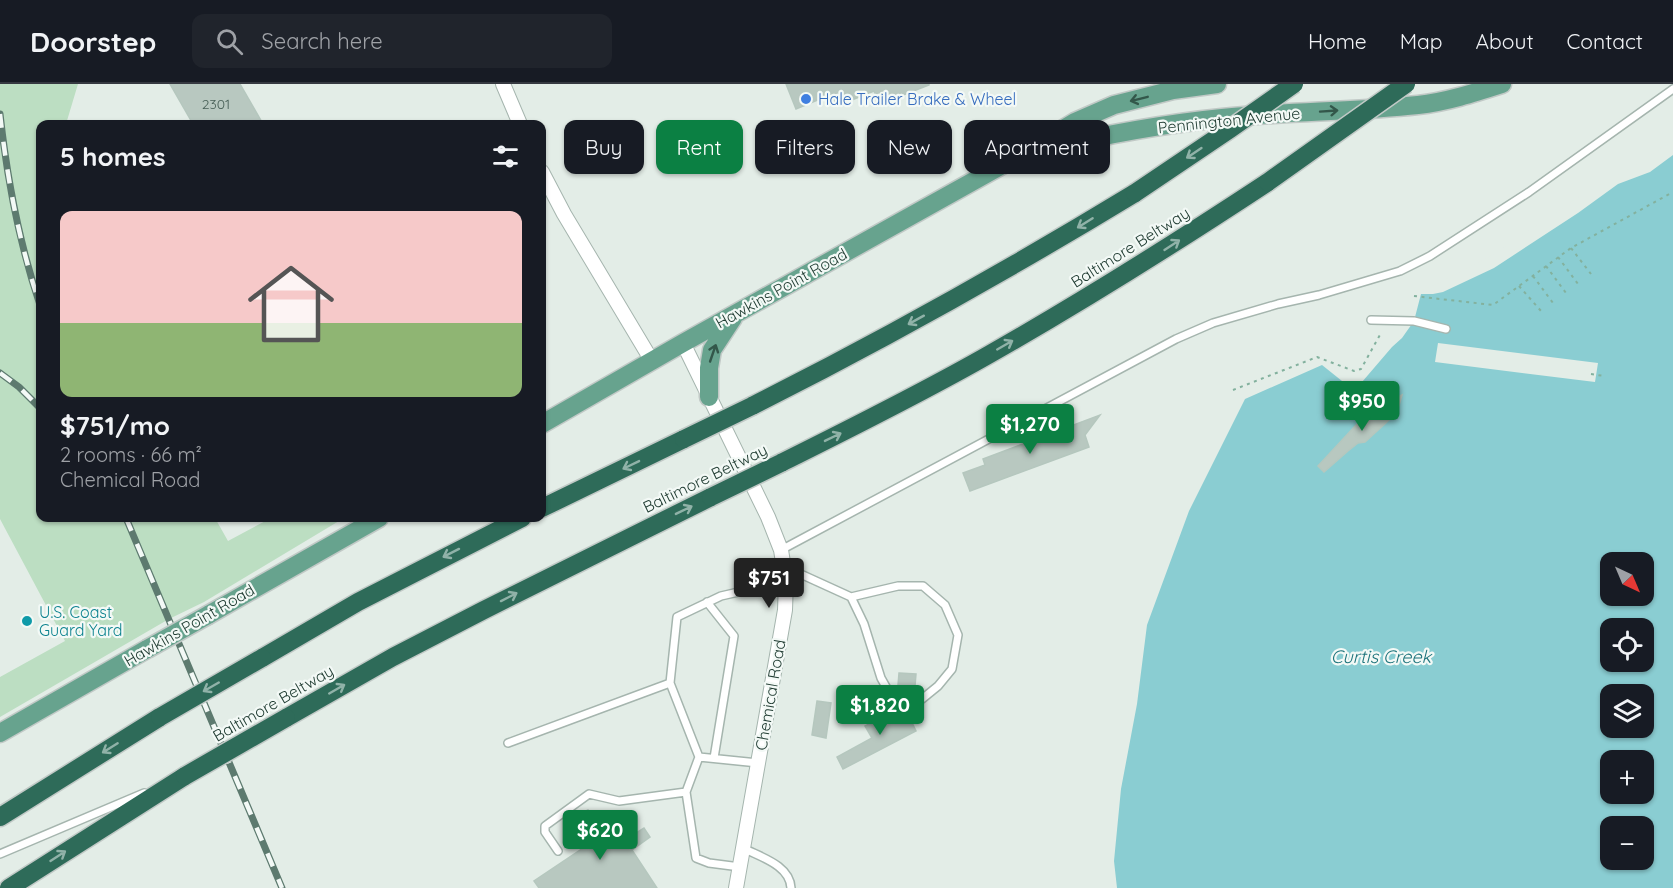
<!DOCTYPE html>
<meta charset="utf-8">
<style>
:root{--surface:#171b24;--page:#20242c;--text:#f1f3f6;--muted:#9ea1a6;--line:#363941;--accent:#0b8043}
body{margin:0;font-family:Quicksand,sans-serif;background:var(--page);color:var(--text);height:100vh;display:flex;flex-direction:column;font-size:22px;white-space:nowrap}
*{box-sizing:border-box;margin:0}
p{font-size:20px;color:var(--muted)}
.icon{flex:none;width:33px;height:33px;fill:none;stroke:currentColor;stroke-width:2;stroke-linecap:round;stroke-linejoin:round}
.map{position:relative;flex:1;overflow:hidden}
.details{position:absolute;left:36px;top:36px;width:510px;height:402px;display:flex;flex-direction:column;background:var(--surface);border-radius:12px;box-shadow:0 2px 4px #0004}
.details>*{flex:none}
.top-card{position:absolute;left:564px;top:36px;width:570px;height:54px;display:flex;gap:12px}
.needle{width:39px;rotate:136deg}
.tools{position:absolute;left:1600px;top:468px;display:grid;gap:12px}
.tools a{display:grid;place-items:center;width:54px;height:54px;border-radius:12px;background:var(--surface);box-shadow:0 2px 4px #0004;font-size:30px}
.price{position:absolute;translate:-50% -51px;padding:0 14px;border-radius:6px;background:var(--accent);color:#fff;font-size:20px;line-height:39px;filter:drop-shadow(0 2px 3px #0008)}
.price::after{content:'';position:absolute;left:50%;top:36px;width:18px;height:14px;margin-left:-9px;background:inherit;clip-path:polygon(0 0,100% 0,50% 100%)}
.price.current{background:#222;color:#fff}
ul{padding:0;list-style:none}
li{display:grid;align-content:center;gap:12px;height:318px;padding:0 24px}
li span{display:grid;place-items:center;height:186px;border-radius:12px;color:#555}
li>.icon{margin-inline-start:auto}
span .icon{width:108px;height:108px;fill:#fffc;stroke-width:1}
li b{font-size:26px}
h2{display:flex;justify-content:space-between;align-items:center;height:72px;padding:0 24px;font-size:26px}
.tag{padding:0 21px;border-radius:12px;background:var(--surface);box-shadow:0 2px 4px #0004;font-size:21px;line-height:54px}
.tag.current{background:var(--accent);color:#fff}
header{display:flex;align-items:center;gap:36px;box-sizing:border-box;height:84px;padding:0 30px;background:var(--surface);border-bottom:2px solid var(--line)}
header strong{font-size:28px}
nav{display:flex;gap:33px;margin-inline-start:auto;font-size:21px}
.search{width:420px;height:54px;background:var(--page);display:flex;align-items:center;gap:15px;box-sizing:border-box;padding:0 21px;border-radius:12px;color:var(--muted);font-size:22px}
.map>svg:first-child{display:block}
</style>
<header>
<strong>Doorstep</strong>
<div class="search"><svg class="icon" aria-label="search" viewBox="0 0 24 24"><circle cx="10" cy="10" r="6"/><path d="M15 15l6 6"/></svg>Search here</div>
<nav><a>Home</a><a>Map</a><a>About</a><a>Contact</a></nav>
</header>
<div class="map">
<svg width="1673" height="804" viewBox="0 0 1673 804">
<rect width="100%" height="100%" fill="#e3ede7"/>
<!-- green -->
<path fill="#bcdec2" d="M0,0H78L66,40H40V434H215L228,457L271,434H344L204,518L169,535L0,633V593L65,557L0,435Z"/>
<!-- water -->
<path fill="#8acdd2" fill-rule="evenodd" d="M1673,59V804H1117L1114,777L1121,705L1137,620L1147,541L1189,427L1245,315L1322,281L1342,297L1335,313L1344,319L1392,263L1402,254L1414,237L1421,210L1440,202L1498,171ZM1611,478H1644V512H1611ZM1611,544H1644V578H1611ZM1611,610H1644V644H1611ZM1611,676H1644V710H1611ZM1611,742H1644V776H1611Z"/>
<!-- pier -->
<path fill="#e3ede7" d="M1673,56V71L1650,88L1618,100L1578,129L1494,184L1443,208L1433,210H1421L1419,207L1439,199L1496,169L1583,110L1646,75Z
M1438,259L1598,279L1595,298L1435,278Z"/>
<!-- building -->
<path fill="#b8c8c0" stroke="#b5c7be" stroke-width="1.5" d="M170,0H240L263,40H193Z
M786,0H929V1L880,20L874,7L837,22L832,10L796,25Z
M1402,311L1398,325L1389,336L1365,358L1358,359L1348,367L1324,388L1318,382L1356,341L1378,323Z
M1100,331L1085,351L1089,363L970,407L963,389L985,381L983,375Z
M899,589L916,590L915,602L898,601Z
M817,617L831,619L826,654L812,651Z
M904,622L916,647L843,685L837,673L872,654L865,642Z
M588,726L593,738L597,740L601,752L616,742L625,756L644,744L650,753L632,766L657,804H539L534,797L586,762L577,753L575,732Z"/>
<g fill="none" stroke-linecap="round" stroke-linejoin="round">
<!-- service casing -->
<g stroke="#a5b5ae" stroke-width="10">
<path id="service" d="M1371,236L1414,237L1446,245
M781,466L1176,255L1213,239L1278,220L1319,211L1400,187L1430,172L1529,108L1673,5
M783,482L851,513L864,540L881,594L890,610L903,616L922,615L938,602L952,585L958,551L945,521L923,502H898L851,513
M707,518L734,552L714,674
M508,659L670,599
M699,673L670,599L677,533L721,512L786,497
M686,708L699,673L758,679
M743,764C760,773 790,781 791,804
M558,767L545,748V742L589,710L619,717L686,708L696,774L709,779L740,783
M0,770L144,709"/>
</g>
<!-- minor casing -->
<g stroke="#a5b5ae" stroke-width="16">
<path id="minor" d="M503,0L520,40
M542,88L564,130L652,277
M683,259L768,433L781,466L786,497L785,526L736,804"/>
</g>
<!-- primary casing -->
<g stroke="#c1c9c6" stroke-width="21">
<path id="primary" d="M1038,66C1099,52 1161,40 1222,34C1287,27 1353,28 1418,21C1446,18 1474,9 1502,0
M709,313V284L712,266L733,234
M542,340L683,259L1022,70L1075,38L1114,21L1173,6L1217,0
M208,531L379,434
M0,649L147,565"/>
</g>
<!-- motorway casing -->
<g stroke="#c1c9c6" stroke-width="21">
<path id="motorway" d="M752,322C883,256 1010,185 1135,109
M781,379C851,344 922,309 990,270C1085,216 1177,158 1268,98
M542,424L684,355
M262,574L358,518L522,434
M286,634L393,573L484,526L711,413
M0,733L160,633
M9,804L185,692"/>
</g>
<!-- path -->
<path stroke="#83b19e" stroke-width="2" stroke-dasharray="3 4.5" stroke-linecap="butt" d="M1571,164L1591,190
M1558,173L1578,200
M1546,182L1566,209
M1533,192L1553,219
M1519,202L1541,227
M1414,212L1493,221L1571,164L1673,108
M1591,290L1604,292
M1233,306L1317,273L1354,287L1361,285L1381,249"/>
<!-- service -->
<use href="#service" stroke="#fff" stroke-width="7"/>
<!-- minor -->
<use href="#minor" stroke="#fff" stroke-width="14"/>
<!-- primary -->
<use href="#primary" stroke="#67a38e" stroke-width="18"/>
<!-- motorway -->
<use href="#motorway" stroke="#2e6b59" stroke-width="18"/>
<!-- rail casing -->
<g stroke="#5d7a6f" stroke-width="7">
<path id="rail" d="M0,30C7,94 19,159 40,221
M0,289L19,303L40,324
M126,434L282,804"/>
</g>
<!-- rail -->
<use href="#rail" stroke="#f3f9f6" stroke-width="4.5" stroke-dasharray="14" stroke-linecap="butt"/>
<!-- primary-bridge casing -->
<g stroke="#c1c9c6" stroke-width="21" stroke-linecap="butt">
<path id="primary-bridge" d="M147,565L208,531"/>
</g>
<!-- motorway-bridge casing -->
<g stroke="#c1c9c6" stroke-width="21" stroke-linecap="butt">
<path id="motorway-bridge" d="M1268,98L1406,0
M1135,109L1230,45L1294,0
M684,355L752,322
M711,413L781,379
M160,633L262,574
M185,692L286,634"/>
</g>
<!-- primary-bridge -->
<use href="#primary-bridge" stroke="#67a38e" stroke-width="18"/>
<!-- motorway-bridge -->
<use href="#motorway-bridge" stroke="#2e6b59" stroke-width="18"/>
</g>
<!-- one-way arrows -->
<defs><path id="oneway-shaft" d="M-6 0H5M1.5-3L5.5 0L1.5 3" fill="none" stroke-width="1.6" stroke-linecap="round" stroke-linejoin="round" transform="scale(1.5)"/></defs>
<g stroke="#33574a">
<use href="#oneway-shaft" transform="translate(1139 15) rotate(166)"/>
<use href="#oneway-shaft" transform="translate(1329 27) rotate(-4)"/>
<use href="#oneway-shaft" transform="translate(713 269) rotate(-71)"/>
</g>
<g stroke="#90b2a8">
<use href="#oneway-shaft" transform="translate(1194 69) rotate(146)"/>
<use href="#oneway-shaft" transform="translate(1085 139) rotate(148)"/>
<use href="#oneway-shaft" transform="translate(1172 161) rotate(-33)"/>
<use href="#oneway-shaft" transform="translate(916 236) rotate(151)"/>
<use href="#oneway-shaft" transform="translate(1005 261) rotate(-30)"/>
<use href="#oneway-shaft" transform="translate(833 353) rotate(-26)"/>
<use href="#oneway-shaft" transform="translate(631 381) rotate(154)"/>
<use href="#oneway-shaft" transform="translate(684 426) rotate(-26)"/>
<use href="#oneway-shaft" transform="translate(451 469) rotate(153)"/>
<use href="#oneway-shaft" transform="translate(509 513) rotate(-27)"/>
<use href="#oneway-shaft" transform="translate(211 603) rotate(150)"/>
<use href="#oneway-shaft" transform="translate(337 605) rotate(-30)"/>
<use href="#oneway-shaft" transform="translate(110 664) rotate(148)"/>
<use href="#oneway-shaft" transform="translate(58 772) rotate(-33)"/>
</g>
<!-- markers -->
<circle fill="#3f7fe0" stroke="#f3f9f6" stroke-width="2" cx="806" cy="15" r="6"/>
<circle fill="#0f9aa8" stroke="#f3f9f6" stroke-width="2" cx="27" cy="537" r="6"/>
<g text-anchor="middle" stroke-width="4.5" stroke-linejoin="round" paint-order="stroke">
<!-- number labels -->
<g font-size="14" fill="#486057">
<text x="216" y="25">2301</text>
</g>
<!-- shop labels -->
<g font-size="16" fill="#366cbe" stroke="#f3f9f6" text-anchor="start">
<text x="818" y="21">Hale Trailer Brake &amp; Wheel</text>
</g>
<!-- street labels -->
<g font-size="16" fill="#223e34" stroke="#f3f9f6">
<text transform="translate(1229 36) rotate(-6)" y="6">Pennington Avenue</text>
<text transform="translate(1130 163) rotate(-32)" y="6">Baltimore Beltway</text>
<text transform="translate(781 204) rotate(-29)" y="6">Hawkins Point Road</text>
<text transform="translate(705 394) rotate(-26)" y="6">Baltimore Beltway</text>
<text transform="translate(189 541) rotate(-30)" y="6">Hawkins Point Road</text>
<text transform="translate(770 611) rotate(-80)" y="6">Chemical Road</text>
<text transform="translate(273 619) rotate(-30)" y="6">Baltimore Beltway</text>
</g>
<!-- culture labels -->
<g font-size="16" fill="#0d838f" stroke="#f3f9f6" text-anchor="start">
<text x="39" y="534">U.S. Coast<tspan x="39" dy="18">Guard Yard</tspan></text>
</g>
<!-- water labels -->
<g font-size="18" font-style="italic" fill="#1c737b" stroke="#f3f9f6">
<text x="1381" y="579">Curtis Creek</text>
</g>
</g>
</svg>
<div class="tools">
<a><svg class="needle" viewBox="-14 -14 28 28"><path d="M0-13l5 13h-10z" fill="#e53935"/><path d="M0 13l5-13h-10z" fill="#9ea1a6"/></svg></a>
<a><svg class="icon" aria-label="locate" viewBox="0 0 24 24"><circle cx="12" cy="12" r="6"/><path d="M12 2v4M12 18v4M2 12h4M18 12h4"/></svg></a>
<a><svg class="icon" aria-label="layers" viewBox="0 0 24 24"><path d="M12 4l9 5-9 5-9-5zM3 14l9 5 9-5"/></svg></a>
<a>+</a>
<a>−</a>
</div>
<b class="price" style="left:1362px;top:348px">$950</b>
<b class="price" style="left:1030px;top:371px">$1,270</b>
<b class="price current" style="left:769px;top:525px">$751</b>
<b class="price" style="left:880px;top:652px">$1,820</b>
<b class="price" style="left:600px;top:777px">$620</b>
<div class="top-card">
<a class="tag">Buy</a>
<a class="tag current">Rent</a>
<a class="tag">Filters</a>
<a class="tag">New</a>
<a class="tag">Apartment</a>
</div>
<section class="details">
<h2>5 homes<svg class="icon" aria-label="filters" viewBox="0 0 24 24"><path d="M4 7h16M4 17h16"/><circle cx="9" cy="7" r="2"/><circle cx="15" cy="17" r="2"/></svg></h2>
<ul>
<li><span style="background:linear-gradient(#f6c9c9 60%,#8fb573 0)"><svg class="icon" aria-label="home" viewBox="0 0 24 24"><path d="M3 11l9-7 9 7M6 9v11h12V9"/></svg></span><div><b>$751/mo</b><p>2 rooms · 66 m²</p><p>Chemical Road</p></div></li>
</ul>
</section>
</div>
